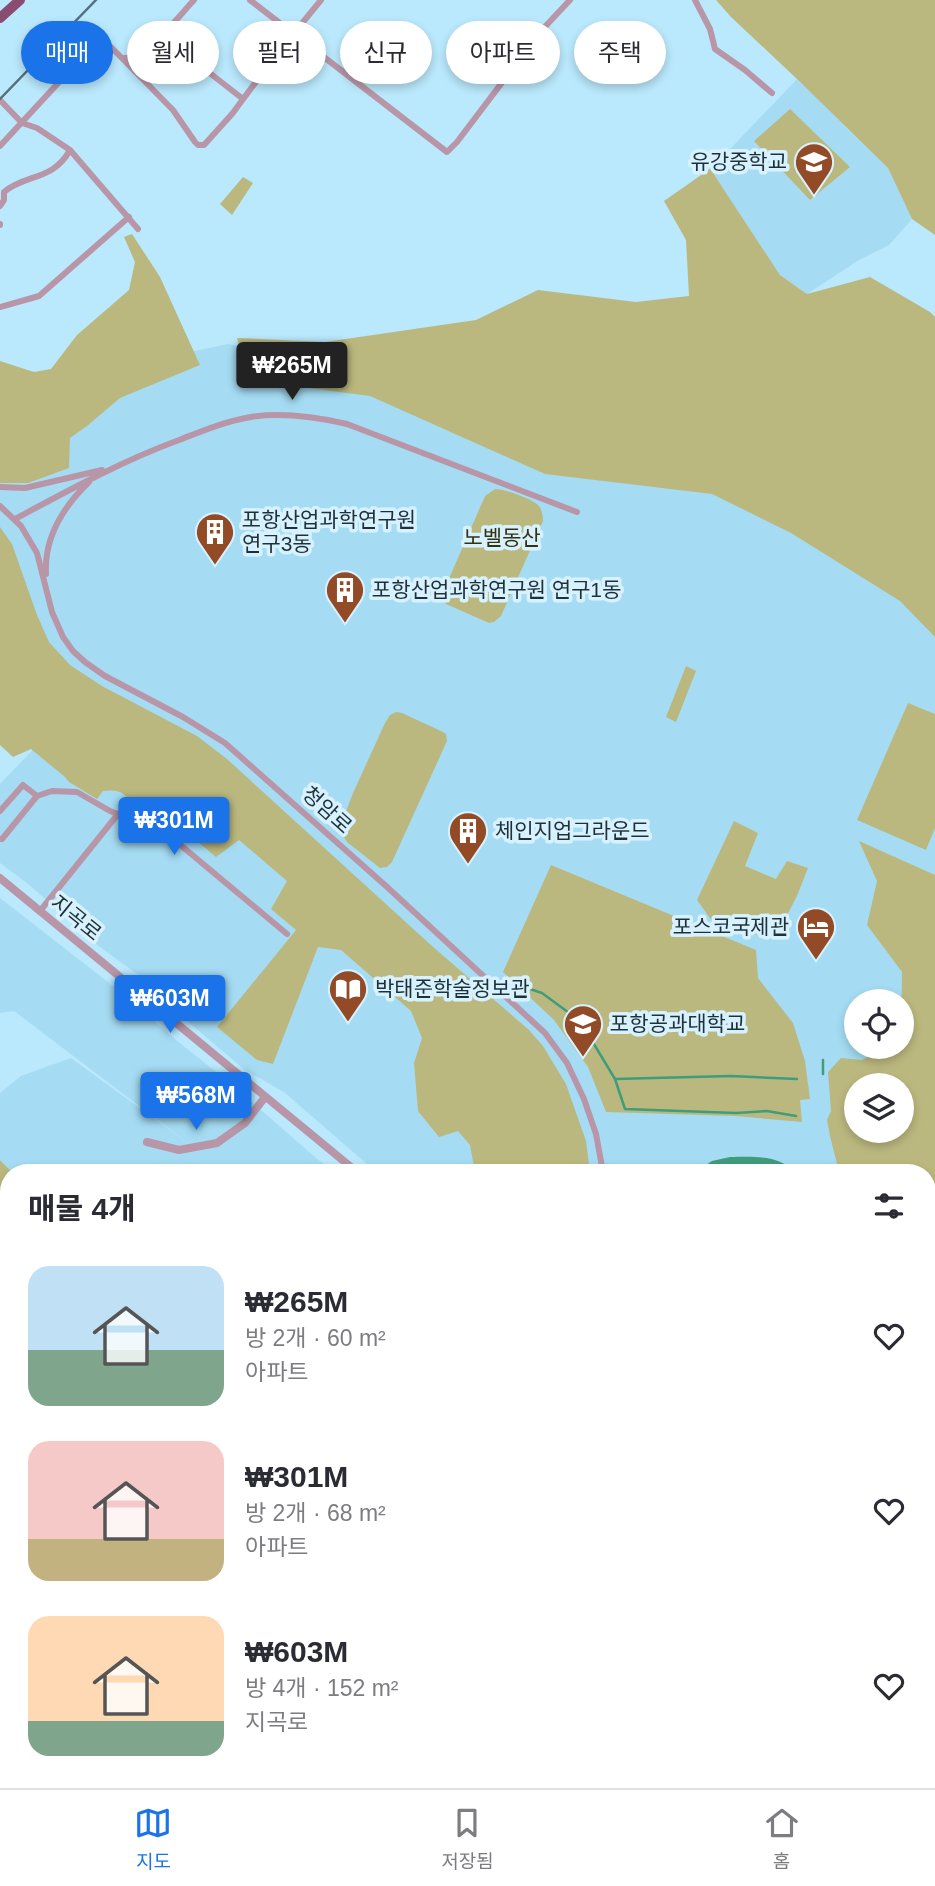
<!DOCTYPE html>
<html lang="ko">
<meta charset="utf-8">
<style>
:root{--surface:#fff;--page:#f7f7f7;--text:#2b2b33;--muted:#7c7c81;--line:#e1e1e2;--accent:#1a73e8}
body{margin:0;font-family:Helvetica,"Noto Sans KR",sans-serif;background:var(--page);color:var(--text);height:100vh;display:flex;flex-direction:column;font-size:26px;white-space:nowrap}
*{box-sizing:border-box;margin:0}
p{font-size:23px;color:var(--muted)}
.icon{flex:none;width:38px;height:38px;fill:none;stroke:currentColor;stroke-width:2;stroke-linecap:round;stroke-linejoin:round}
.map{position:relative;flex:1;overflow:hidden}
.details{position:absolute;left:0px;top:1164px;width:936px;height:625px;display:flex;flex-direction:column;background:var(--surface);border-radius:28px 28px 0 0;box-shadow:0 4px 10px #0003}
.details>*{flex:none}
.hud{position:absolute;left:21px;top:21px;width:894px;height:63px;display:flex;gap:14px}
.tools{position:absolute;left:844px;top:989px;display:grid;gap:14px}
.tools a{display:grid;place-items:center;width:70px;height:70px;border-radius:50%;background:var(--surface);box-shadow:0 4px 10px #0003;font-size:35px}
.price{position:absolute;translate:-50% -60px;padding:0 16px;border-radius:7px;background:var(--accent);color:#fff;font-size:23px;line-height:46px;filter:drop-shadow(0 2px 4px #0008)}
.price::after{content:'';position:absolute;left:50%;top:42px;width:21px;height:16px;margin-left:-10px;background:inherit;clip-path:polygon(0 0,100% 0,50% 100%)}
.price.selected{background:#222;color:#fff}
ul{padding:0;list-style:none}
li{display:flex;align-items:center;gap:21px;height:175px;padding:0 28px}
li span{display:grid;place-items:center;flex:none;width:196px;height:140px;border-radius:21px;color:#555}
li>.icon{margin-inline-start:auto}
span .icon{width:84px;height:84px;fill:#fffc;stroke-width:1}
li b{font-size:30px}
h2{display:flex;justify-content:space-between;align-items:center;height:84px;padding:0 28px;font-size:30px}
.pill{padding:0 24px;border-radius:32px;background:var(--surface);box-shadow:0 4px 10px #0003;font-size:24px;line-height:63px}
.pill.selected{background:var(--accent);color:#fff}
.tab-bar{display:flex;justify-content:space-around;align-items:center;height:98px;border-top:2px solid var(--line);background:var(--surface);font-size:19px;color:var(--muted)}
.tab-bar a{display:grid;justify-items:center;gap:4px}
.tab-bar .selected{color:var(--accent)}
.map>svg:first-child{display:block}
</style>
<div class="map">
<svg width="935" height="1788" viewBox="0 0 935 1788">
<rect width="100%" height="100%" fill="#bae8fc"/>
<!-- built -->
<path fill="#a5dcf3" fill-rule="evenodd" d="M797,79L888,168L912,219L889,245L859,260L807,294L780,275L712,172L714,166Z
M228,344L384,373L935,559V1788H742L739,1780H928V1172H376L284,1092L245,1070L160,998L144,979L100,947L73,926L67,918L27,883L0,863V784L50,732L0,662V468L74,376ZM856,1001H901V1046H856ZM856,1085H901V1130H856Z
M0,898L122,993L176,1040L235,1087L317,1159L336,1172H12L0,1160V1093L21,1076L71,1058L192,1146L14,1011L0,1013Z
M394,1780H643L642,1788H395Z"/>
<!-- green -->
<path fill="#bbb87f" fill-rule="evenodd" d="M716,0H935V235L912,219L888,168L797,79L731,17Z
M790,109L850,167L810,200L754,141Z
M714,166L713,173L780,275L807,294L870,277L930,312L935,317V637L900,601L791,533L712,494L545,474L370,396L248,380L237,338L325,342L476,320L538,290L636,302L689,296L686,240L664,201Z
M243,177L253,183L232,215L220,204Z
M132,234L160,277L200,365L120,398L87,426L70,438L69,468L28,483H0V361L34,372L51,369L77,335L129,290L135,262L124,237Z
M495,489C504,489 531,498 538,505C542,509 543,515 543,521L501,616L494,622L489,623L446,604L441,597L485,496Z
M0,527L12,544L37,615L49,642L70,665L102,686L197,736L227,759L432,946L529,1030L543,1046L566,1084L586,1141L590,1172H475L470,1145L458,1131L439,1137L418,1111L414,1063L422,1038L411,1011L341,950L318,947L273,1064L257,1060L217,1027L296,930L271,909L287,881L239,840L216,857L174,822L167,831C159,826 149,823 142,817C124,804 132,787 103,791L97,799L69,782L65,777L31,749L13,757L0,745Z
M686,666L696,671L676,722L666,717Z
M908,703L935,714V828L926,850L857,820Z
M396,712L402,713L443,732L446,734L447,741L392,862L387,867L380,868L347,842L342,834L341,825L353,793L385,723L390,715Z
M734,821L758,833L745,866L776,879L787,861L808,868L797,896L786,917L776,926L765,932L750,936L712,921L697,900Z
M859,841L935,875V1577H928V1172H839L830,1136L827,1120L831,1111L828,1072L841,1058L862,1060L885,1047L901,1046L902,972L867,925L877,881ZM856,1085H901V1130H856Z
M551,865L756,950L758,978L793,1023L805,1061L810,1099L800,1100L802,1122L735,1116L606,1112L588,1067L554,1020L503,972Z
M0,1160L12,1172H9V1525L0,1527Z
M9,1588V1780H142L143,1788H0V1660Z
M928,1757H935V1788H872L878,1780H928Z
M426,1780H506L509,1788H429Z"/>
<!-- water -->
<path fill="#3f9d7b" d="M730,1157C749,1157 782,1154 792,1172H695L712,1161Z"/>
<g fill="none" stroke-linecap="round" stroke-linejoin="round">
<!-- stream -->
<path stroke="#3f9d7b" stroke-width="2.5" d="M521,986L542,993L580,1021L615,1079L625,1109L736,1113L767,1111L796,1116
M823,1074V1060
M615,1079L731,1076L797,1079"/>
<!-- minor -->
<path stroke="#b896a7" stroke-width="6" d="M250,0L447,152L457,142L541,31L570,0
M695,0L710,29L715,49L745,70L772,93
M161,35L243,99
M124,58C145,60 179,16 194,0
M0,100L22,123L37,128L70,150L138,229
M0,146L86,53L96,45L102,43L110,46L173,110L195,142L198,145H204L232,114L276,55L321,0
M0,206L4,200V192C25,174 53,181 70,150
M0,224V225
M0,307L39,296L129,217
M0,487L25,488L102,470
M0,506L21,526L37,553L52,612L63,637L73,651L85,662L105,676L183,717L225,743L386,886L545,1033L567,1063L584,1099L596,1134L603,1172
M15,519C69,490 122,461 179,440C202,431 226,421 251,417C283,412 316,417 347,424L577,512
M46,574C44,537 63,507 89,482
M0,811L23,785L37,796
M0,839H2L37,796L52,791L77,792L110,811L160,831L172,838L287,934
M40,911L118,814
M928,1585L935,1584"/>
<!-- tertiary -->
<path stroke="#b896a7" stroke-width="8" d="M0,878L357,1172
M147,1142L179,1150L217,1143L245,1123L265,1097"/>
<!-- secondary -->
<path stroke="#a2728c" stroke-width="9" d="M741,1780L744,1788"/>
<!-- trunk -->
<path stroke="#8a4c70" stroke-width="10" d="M0,18L20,0"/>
<!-- rail -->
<path stroke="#54707b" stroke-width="2.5" d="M0,99L96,0"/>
</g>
<!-- icons -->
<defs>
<g id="school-pin" transform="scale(2.0125)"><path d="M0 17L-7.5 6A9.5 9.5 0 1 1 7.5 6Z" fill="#924b26" stroke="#d7f2fe"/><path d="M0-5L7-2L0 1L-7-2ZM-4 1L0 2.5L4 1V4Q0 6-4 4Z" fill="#fff"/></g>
<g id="building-pin" transform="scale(2.0125)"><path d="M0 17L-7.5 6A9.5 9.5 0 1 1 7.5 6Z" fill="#924b26" stroke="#d7f2fe"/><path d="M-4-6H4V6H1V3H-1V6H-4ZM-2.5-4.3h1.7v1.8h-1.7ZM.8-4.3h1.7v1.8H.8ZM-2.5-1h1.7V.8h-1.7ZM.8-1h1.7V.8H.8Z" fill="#fff"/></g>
<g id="hotel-pin" transform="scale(2.0125)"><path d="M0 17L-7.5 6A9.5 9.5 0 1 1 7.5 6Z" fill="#924b26" stroke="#d7f2fe"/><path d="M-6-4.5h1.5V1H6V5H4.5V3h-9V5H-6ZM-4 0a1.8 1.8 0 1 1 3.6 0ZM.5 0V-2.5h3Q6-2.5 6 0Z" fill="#fff"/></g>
<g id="library-pin" transform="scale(2.0125)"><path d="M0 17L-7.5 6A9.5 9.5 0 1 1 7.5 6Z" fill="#924b26" stroke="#d7f2fe"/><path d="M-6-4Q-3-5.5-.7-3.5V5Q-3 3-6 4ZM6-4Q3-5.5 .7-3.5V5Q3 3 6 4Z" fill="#fff"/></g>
<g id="university-pin" transform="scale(2.0125)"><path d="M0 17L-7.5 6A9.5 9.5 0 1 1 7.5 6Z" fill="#924b26" stroke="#d7f2fe"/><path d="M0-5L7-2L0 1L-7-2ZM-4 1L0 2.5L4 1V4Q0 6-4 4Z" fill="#fff"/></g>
</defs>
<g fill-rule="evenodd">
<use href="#school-pin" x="814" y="162"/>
<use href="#building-pin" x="215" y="532"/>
<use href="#building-pin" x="345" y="590"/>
<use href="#building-pin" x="468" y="831"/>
<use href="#hotel-pin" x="816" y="927"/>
<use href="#library-pin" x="348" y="989"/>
<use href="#university-pin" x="583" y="1024"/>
</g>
<g text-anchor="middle" stroke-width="7" stroke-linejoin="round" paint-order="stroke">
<!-- poi labels -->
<g font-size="21" fill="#1e3138" stroke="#d7f2fe" text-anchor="start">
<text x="787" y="169" text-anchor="end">유강중학교</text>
<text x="242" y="527">포항산업과학연구원<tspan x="242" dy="24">연구3동</tspan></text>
<text x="372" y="597">포항산업과학연구원 연구1동</text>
<text x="495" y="838">체인지업그라운드</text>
<text x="789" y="934" text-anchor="end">포스코국제관</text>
<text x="375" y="996">박태준학술정보관</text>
<text x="610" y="1031">포항공과대학교</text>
</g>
<!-- park labels -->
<g font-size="21" fill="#34320e" stroke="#d7f2fe">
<text x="502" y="545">노벨동산</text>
</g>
<!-- street labels -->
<g font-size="21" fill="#1e3138" stroke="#d7f2fe">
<text transform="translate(327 810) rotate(42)" y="7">청암로</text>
<text transform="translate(76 918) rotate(39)" y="7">지곡로</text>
</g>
</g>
</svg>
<div class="tools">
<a><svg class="icon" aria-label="locate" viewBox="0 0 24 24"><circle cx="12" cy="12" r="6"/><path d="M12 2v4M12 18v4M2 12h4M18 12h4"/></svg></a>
<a><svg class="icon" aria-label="layers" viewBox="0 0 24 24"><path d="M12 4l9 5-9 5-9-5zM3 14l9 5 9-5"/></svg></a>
</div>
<b class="price selected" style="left:292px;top:402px">₩265M</b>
<b class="price" style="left:174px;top:857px">₩301M</b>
<b class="price" style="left:170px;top:1035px">₩603M</b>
<b class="price" style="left:196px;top:1132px">₩568M</b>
<div class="hud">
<a class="pill selected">매매</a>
<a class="pill">월세</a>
<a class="pill">필터</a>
<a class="pill">신규</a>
<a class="pill">아파트</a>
<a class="pill">주택</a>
</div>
<section class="details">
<h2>매물 4개<svg class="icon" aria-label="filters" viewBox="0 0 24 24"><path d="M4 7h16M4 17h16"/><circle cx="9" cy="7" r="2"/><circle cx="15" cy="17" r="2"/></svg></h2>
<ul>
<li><span style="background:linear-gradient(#bfe0f5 60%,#7fa58c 0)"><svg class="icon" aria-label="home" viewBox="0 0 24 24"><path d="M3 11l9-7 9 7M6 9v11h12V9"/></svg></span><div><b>₩265M</b><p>방 2개 · 60 m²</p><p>아파트</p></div><svg class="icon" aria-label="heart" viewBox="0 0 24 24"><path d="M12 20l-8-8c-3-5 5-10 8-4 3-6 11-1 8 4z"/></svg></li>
<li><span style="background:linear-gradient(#f6c9c9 70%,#c2b280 0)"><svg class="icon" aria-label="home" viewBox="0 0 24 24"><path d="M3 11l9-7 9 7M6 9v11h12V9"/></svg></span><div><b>₩301M</b><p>방 2개 · 68 m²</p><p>아파트</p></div><svg class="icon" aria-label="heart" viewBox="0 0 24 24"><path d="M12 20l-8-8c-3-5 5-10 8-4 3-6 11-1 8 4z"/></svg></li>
<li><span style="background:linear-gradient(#ffd9b3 75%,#7fa58c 0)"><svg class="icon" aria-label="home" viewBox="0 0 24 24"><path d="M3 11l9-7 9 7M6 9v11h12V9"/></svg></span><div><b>₩603M</b><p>방 4개 · 152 m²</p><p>지곡로</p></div><svg class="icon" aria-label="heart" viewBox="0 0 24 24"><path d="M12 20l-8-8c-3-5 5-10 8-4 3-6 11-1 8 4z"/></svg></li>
</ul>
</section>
</div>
<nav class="tab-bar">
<a class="selected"><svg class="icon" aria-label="map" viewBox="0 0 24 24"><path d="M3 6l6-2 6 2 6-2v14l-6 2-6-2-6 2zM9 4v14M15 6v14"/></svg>지도</a>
<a><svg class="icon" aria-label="saved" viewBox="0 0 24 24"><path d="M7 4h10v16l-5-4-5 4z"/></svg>저장됨</a>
<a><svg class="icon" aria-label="home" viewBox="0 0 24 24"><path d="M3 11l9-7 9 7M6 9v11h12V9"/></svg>홈</a>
</nav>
